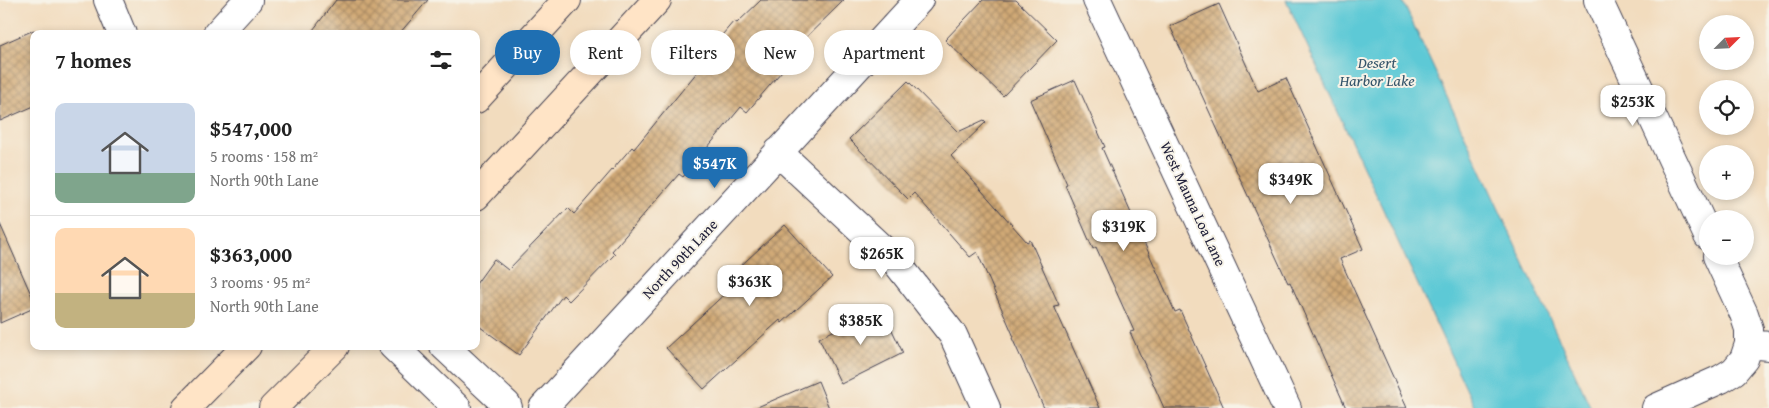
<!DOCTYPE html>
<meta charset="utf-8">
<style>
:root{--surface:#fff;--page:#f2f2f2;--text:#222;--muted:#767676;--line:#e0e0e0;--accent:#1f6fb2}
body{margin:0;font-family:"Gentium Book Plus",serif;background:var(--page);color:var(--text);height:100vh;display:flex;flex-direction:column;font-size:19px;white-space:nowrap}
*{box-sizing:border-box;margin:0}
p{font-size:16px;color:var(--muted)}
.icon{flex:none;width:28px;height:28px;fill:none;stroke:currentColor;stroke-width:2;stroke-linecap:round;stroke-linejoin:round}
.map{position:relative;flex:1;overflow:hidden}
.sheet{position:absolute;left:30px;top:30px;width:450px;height:320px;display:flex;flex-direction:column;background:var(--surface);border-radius:10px;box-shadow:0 2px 8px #0003}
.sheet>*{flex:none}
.banner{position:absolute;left:495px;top:30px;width:475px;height:45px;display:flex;gap:10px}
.needle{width:32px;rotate:66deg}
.controls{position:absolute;left:1699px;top:15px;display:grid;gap:10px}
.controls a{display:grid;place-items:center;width:55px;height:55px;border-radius:50%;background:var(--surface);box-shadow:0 2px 8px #0003;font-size:25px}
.price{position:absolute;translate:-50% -42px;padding:0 11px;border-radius:10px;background:#fff;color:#222;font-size:16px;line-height:32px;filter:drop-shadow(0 1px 2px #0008)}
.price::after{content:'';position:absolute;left:50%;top:30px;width:15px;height:11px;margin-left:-8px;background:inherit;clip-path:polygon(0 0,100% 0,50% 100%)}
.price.active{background:var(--accent);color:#fff}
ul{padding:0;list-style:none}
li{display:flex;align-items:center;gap:15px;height:125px;padding:0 25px}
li+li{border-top:1px solid var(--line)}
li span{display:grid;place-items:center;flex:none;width:140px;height:100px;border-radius:10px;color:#555}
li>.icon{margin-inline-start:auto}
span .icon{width:60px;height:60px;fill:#fffc;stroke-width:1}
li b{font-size:21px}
h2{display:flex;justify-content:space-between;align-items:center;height:60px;padding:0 25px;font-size:21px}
.pill{padding:0 18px;border-radius:22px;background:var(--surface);box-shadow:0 2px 8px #0003;font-size:18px;line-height:45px}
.pill.active{background:var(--accent);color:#fff}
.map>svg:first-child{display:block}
</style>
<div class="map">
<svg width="1769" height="408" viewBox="0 0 1769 408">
<defs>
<pattern id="building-cross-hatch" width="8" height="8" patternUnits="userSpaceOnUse" patternTransform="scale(1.25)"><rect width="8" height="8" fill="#d0a976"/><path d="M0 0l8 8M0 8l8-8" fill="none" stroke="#a88962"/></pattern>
</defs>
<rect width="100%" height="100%" fill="#f7f3e8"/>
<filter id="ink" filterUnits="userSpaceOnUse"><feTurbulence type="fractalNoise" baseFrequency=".02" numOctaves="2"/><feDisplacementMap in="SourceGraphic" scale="10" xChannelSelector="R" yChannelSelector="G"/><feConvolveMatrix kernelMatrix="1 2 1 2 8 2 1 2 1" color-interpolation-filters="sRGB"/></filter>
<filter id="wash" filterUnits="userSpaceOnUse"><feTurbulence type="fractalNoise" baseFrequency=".0096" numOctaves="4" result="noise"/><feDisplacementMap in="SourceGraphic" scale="20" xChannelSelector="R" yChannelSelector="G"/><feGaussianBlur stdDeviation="1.12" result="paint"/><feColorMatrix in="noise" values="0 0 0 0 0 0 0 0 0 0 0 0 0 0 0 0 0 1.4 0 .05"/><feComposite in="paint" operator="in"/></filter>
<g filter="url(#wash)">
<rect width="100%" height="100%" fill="#f2dcbe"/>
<!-- water -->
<path fill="#5dc9d6" stroke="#407688" d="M1286,0H1402L1591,408H1475Z"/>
<g id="blocks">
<!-- building -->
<path fill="url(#building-cross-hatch)" d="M336,0H428L399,34H310Z
M761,0H844L782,61L787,65L747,112L741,107L683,177L679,174L612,251L615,254L569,301L563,295L519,355L476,324V284L494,259L508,270L568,208L574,214L632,147L634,149L698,71L694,68L734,21L737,23Z
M983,0H1016L1057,40L1003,96L945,40Z
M1219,4L1258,91L1286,78L1363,249L1340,259L1407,408H1346L1290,282L1288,283L1170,26Z
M34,30V106L0,121V45Z
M1075,80L1105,147L1102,148L1175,312L1180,310L1224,408H1164L1130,332L1134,331L1096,247L1093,249L1065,185L1067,184L1030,100Z
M908,81L958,132L984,120L986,122L951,156L1027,242L1030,240L1059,305L1054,306L1100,408H1044L1012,338L1014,337L977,252L970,257L914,193L908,199L849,139Z
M0,224L34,301V308L0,323Z
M785,225L832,277L782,323L780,320L704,389L666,348L742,278L735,271Z
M881,307L903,353L841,384L819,338Z
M818,381L829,408H755Z"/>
</g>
</g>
<g filter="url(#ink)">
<use href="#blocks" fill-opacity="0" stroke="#413e4f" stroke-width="1"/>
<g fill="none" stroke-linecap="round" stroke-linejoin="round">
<!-- street casing -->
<g stroke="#413e4f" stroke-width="30">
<path id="street" d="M108,0L122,34
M1097,0L1287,408
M1598,0L1708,236
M217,34L248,0
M778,152L896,262L953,335L986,408
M1717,256L1744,314L1749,329V344
M393,346L457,408
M444,346L507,405L508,408
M543,408L919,0
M1656,408L1721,379L1734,371L1744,359L1749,344L1769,346"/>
</g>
<!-- secondary casing -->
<g stroke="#413e4f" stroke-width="30">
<path id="secondary" d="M476,99L567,0
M476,196L657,0
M186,408L247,346
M273,408L335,346"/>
</g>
<!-- street -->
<use href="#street" stroke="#fff" stroke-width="28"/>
<!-- secondary -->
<use href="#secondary" stroke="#ffe4c6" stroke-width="28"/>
</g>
</g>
<g text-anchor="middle" stroke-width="4" stroke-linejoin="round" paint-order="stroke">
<!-- street labels -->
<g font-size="15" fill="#22223b" stroke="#f7f3e8">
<text transform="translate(1193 204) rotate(65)" y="5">West Mauna Loa Lane</text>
<text transform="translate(680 259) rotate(-47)" y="5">North 90th Lane</text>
</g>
<!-- water labels -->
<g font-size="16" font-style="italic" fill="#34546a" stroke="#f7f3e8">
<text x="1377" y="68">Desert<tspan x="1377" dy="18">Harbor Lake</tspan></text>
</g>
</g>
</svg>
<div class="controls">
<a><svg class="needle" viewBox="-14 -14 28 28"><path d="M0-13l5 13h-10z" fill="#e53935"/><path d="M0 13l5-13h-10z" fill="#767676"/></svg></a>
<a><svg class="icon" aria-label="locate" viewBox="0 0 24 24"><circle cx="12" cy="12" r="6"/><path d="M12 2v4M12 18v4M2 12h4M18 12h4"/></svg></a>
<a>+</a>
<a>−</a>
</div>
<b class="price" style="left:1633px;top:127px">$253K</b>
<b class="price active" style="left:715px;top:189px">$547K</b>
<b class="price" style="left:1291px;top:205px">$349K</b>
<b class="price" style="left:1124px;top:252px">$319K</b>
<b class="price" style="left:882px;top:279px">$265K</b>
<b class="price" style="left:750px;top:307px">$363K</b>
<b class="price" style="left:861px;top:346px">$385K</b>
<div class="banner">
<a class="pill active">Buy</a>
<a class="pill">Rent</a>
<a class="pill">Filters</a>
<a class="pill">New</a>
<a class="pill">Apartment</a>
</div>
<section class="sheet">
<h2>7 homes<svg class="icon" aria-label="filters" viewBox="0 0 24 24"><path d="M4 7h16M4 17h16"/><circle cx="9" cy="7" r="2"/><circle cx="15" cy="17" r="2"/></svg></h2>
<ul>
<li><span style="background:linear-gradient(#c9d6e8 70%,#7fa58c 0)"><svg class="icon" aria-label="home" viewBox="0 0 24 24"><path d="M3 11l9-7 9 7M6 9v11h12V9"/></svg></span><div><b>$547,000</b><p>5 rooms · 158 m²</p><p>North 90th Lane</p></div></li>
<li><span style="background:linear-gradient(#ffd9b3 65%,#c2b280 0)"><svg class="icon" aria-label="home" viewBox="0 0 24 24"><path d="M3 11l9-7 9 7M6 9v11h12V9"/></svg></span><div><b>$363,000</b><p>3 rooms · 95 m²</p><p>North 90th Lane</p></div></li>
</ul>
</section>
</div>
